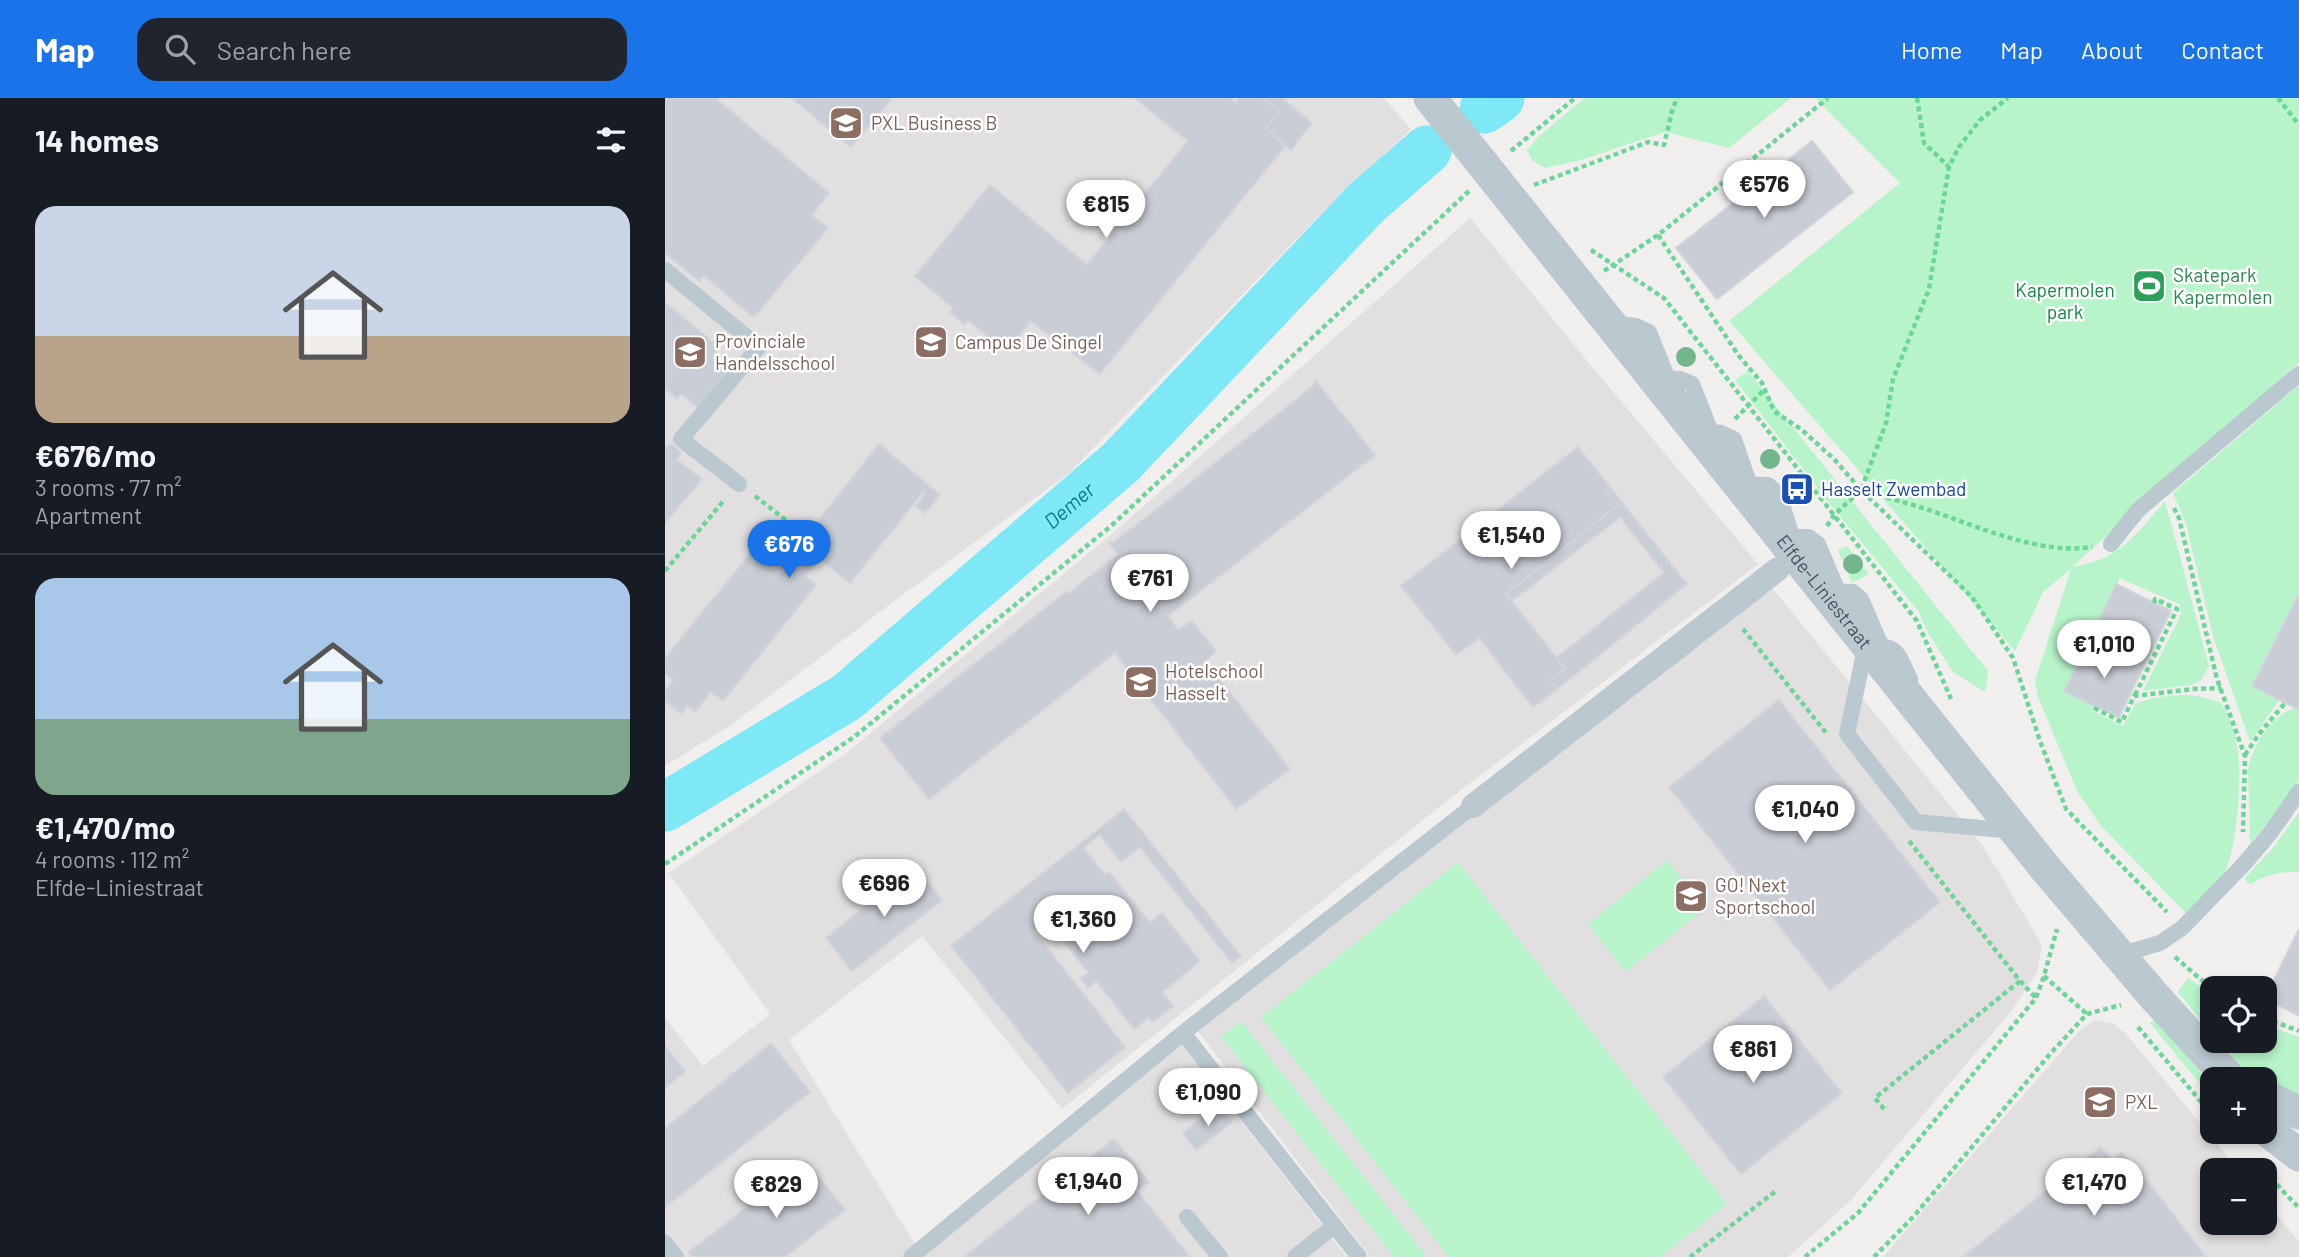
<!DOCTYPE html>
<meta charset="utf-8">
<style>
:root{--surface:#171b24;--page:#20242c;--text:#f1f3f6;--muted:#9ea1a6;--line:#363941;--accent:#1a73e8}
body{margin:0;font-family:Barlow,sans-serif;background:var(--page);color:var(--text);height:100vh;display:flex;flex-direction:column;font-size:26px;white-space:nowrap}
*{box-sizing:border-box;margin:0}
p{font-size:23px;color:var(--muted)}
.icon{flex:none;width:38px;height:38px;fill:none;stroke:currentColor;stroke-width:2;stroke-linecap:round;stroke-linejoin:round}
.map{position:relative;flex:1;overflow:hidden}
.details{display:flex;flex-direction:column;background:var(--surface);width:665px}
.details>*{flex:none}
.tools{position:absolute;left:1535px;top:878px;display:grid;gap:14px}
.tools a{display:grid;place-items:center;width:77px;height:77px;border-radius:14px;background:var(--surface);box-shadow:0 4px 10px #0003;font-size:35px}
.price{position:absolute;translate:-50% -60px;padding:0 16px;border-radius:24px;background:#fff;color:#222;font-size:23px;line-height:46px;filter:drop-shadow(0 2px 4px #0008)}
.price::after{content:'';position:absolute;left:50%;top:42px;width:21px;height:16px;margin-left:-10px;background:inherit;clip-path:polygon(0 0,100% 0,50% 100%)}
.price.current{background:var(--accent);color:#fff}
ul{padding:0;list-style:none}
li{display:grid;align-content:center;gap:14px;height:371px;padding:0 35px}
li+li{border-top:2px solid var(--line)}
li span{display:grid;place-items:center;height:217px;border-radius:21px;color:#555}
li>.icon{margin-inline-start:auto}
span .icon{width:126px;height:126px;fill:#fffc;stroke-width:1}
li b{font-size:30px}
h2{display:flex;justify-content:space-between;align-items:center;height:84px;padding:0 35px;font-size:30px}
header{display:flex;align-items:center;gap:42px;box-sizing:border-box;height:98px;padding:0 35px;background:var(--accent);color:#fff}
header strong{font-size:33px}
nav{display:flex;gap:38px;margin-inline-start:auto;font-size:24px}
.search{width:490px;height:63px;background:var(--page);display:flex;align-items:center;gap:18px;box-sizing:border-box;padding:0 24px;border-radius:21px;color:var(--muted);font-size:26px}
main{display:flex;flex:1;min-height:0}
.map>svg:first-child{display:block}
</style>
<header>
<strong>Map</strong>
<div class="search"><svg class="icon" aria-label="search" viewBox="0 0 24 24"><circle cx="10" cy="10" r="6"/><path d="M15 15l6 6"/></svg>Search here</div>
<nav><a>Home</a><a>Map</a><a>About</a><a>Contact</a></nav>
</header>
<main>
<section class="details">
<h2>14 homes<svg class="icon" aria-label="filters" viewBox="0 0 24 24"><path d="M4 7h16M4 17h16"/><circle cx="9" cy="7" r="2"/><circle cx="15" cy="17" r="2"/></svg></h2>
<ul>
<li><span style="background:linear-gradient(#c9d6e8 60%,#b9a48a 0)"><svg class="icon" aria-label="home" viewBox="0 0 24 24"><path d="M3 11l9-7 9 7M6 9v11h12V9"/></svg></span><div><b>€676/mo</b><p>3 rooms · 77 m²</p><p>Apartment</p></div></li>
<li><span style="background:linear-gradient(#a9c7e8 65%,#7fa58c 0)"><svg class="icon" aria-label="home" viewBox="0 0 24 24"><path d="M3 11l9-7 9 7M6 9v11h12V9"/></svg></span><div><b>€1,470/mo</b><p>4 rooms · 112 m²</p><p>Elfde-Liniestraat</p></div></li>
</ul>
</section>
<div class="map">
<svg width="1634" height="1159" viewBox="0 0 1634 1159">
<rect width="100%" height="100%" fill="#f1eeee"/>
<!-- education -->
<path fill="#e2dfe0" d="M0,0H719L746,31L659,113L404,375L224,507L66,627L0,668Z
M805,120L928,270L1093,466L783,702L397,1011L257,838L124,942L254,1153L516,946L682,1159H0V920L38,968L105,916L4,775L180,656L447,436Z
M1104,486L1318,748L1377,847L1372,874L1348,911L1185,1103L1123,1159H705L533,933Z
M1430,922L1450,926L1461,936L1575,1073H1547V1125H1600V1102L1634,1144V1159H1218L1416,931Z"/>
<!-- green -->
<path fill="#b7f4c9" d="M920,0H1126L1064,50L1000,34L916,62L880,70L868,63L862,52L872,40Z
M1150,0H1634V264L1407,469C1454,462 1471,437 1500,403L1544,568L1536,582L1527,587L1478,593L1516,517L1514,506L1454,480L1452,487L1506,513L1454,620L1431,609L1428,613L1458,628L1471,605C1502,596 1526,593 1556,605C1566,620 1571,637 1573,655C1577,680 1572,756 1558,777C1550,791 1532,804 1521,815L1436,728L1412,693L1373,599L1370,583L1406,471L1378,494L1350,553L1064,223L1235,85Z
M1083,273L1323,573L1320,594L1288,574L1262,533L1254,514L1161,401L1070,282Z
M1634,287V495L1587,588L1614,602L1585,644L1548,538L1521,426L1508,395Z
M1182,448L1204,476L1187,485L1173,452Z
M1629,610L1634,612V683L1619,706L1585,745L1583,670C1590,645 1604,620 1629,610Z
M1634,714V774C1617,774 1601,776 1586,786L1582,784L1580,780L1608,750Z
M1002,762L1041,810L961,874L923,826Z
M793,764L1062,1106L995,1159H784L596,919Z
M1523,880L1547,897V937L1513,894Z
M1490,921L1547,988V1000L1485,925Z
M576,923L762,1159H729L556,939Z
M1600,927L1634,939V999L1577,969L1553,943H1600Z"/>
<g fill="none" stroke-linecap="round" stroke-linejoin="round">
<!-- river -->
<g stroke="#7ee8f7" stroke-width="49">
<path d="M819,11L835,0"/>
<path id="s1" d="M0,709L182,599L456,364L701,105L762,52"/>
</g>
</g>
<!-- building -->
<path fill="#c9cdd5" stroke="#d1d5db" stroke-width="2" d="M3,0H50L164,95L147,117L163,130L89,219L39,178L34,183L0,155V4Z
M127,0H227L186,49Z
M470,0H565L571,5L574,0H597L614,13L601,30L620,48L435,276L366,223L341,253L303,222L300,227L285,214L288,210L250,178L325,87L422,167L523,43Z
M597,0H617L647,25L626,52L601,30L614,13Z
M1147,43L1188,94L1052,201L1011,150Z
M0,205L54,249L47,258L65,274L35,311L16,296L12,301L0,291Z
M650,282L710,357L503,518L513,532L527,523L551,553L540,563L625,671L571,711L450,555L264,701L215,640L401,494L403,496L453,456L444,445L445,444L447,446L632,301L650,286L649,283Z
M6,346L16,354L12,362L37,381L0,425V350Z
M214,346L275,397L260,415L251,408L260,396L258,394L185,485L154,460L140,478L151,487L58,603L46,594L30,614L22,607L16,616L0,602V594L8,582L0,575V560L105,431L128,449L134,441L136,444Z
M913,349L945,389L941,392L953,407L841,496L900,571L885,582L892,591L868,609L814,540L791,557L736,488Z
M945,389L1022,486L892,591L885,582L900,571L891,560L999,475L955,419L847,503L841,496L953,407L941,392Z
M1451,486L1506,513L1478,570L1424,544Z
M1634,495V612L1587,588Z
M1424,544L1478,570L1454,620L1399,593Z
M1114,602L1275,804L1165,892L1004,689Z
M459,711L576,858L567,865L475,749L456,764L435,737L418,750L440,777L444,774L485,825L497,815L535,863L497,894L508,908L488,924L484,919L469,931L431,883L423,890L416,880L424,875L382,823L369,833L460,949L403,995L286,848Z
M250,769L277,802L187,873L161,840Z
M1634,831V918L1600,900Z
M1099,898L1177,995L1076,1076L998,979Z
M106,945L145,994L0,1109V1030Z
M0,948L20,973L0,990Z
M554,1007L567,1024L531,1052L518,1035Z
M449,1041L484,1084L472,1093L525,1159H299Z
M1436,1049L1447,1062L1456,1055L1468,1065L1541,1159H1298Z
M141,1063L180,1112L120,1159H28L24,1154Z"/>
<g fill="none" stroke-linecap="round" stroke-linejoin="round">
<!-- path -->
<path stroke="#6bd697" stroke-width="4.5" stroke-dasharray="5 3.5" stroke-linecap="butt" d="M1252,0L1259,45L1284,69
M1613,0L1634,27
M846,53L910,0
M869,87L983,44L999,47L1008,9L1013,0
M993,137L1074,258L1097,285L1109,313L1137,332L1169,361L1196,392L1307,499L1348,560L1375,643L1401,711L1502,814
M926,152L999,200L1252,523L1286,601
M939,173L993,137L1163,0
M1070,321L1099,292
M1197,392C1219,399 1242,405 1264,412C1314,429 1375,457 1427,449
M90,398L132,431
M1509,410L1514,420L1552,581L1580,658L1578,734
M1162,428L1169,417L1196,392L1221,325L1228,281L1264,191L1284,69L1294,49L1315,22L1343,0
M0,473L60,401
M1078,531L1162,636
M1470,597L1512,511L1490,501L1489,505
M1432,609L1431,611L1457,624L1469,598L1528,591L1556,590
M1580,657L1594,636L1620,605
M1244,743L1355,883L1371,900
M0,766L189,639L446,428L804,93
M1510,859L1547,891
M1379,878L1422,916
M1600,920L1634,933
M1473,929L1547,1017
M1219,1011L1210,1000L1355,883
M1561,1034L1573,1046
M1591,1065L1598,1073
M1600,1074L1634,1110
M1025,1159L1111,1093
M1140,1159L1193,1115L1371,900L1379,878L1392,831
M1209,1159L1249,1118L1385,956L1422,916L1456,907"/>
<!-- service -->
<path stroke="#bac8cf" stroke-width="16" d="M0,172L94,249L16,341L74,386
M946,225L971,228L984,234L1003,281
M993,280L1015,281L1027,286L1046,334
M1038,333L1056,335L1069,341L1084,385
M1075,386L1103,387L1114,397L1127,438
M1116,439H1144L1153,446L1172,491
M1446,446L1473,412L1634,276
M1161,493L1188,494L1196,501L1215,545
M1245,581C1231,552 1235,549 1201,546L1182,636L1251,724L1349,733
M1454,857L1495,845L1517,830L1579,766L1606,734L1634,694
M518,935L694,1159
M522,1119L555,1159
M0,1145L11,1159
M246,1159L518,935L808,708
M630,1159L669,1128"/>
<!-- pedestrian -->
<path stroke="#bac8cf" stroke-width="24" d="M808,708L1113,471"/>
<!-- minor -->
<g stroke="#bac8cf" stroke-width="33">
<path id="s2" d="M765,0L1381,771L1489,898L1566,982"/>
<path d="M1600,998L1634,1015"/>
<path d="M1600,1031L1634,1057"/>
</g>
</g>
<!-- trees -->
<g fill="#73b68e">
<circle cx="1021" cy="259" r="10"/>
<circle cx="1105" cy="361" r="10"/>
<circle cx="1188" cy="466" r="10"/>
</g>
<!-- icons -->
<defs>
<g id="university-square" transform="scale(1.75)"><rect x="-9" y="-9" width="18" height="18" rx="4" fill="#8d6e63" stroke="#fff"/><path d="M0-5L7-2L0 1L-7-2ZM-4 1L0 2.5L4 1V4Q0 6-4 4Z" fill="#fff"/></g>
<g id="stadium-square" transform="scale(1.75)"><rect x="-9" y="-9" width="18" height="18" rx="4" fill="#2e9e5b" stroke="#fff"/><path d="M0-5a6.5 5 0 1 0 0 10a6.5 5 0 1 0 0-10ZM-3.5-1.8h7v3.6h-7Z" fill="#fff"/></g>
<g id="school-square" transform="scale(1.75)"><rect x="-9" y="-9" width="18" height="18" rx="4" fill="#8d6e63" stroke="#fff"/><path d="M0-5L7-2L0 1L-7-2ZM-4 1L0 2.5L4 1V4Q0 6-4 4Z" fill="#fff"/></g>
<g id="bus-square" transform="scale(1.75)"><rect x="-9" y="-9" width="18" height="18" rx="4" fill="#1a4fb4" stroke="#fff"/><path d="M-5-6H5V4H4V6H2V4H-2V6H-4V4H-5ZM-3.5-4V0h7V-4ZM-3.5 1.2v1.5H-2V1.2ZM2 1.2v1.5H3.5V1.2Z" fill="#fff"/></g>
</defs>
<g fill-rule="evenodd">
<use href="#university-square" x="181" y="25"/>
<use href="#stadium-square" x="1484" y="188"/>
<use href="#school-square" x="266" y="244"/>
<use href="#school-square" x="25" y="254"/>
<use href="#bus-square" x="1132" y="391"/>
<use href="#school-square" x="476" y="584"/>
<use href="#school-square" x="1026" y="798"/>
<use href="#school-square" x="1435" y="1004"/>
</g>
<g text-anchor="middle" stroke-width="5" stroke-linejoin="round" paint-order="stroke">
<!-- education labels -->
<g font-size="19" fill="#785e54" stroke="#fff" text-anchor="start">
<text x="206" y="32">PXL Business B</text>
<text x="50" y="250">Provinciale<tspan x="50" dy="22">Handelsschool</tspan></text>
<text x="290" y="251">Campus De Singel</text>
<text x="500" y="580">Hotelschool<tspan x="500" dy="22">Hasselt</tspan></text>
<text x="1050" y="794">GO! Next<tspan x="1050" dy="22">Sportschool</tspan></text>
<text x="1460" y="1011">PXL</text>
</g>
<!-- leisure labels -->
<g font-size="19" fill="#27864d" stroke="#fff" text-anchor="start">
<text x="1508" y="184">Skatepark<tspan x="1508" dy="22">Kapermolen</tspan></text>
</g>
<!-- park labels -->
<g font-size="19" fill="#0c883f" stroke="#fff">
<text x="1400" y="199">Kapermolen<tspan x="1400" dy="22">park</tspan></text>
</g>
<!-- transit labels -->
<g font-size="19" fill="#164399" stroke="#fff" text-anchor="start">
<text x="1156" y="398">Hasselt Zwembad</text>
</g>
<!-- street labels -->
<g font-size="19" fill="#44545e" stroke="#fff">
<text dy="7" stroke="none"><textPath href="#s2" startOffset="632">Elfde-Liniestraat</textPath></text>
</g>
<!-- water labels -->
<g font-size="21" font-style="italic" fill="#047c8c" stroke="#fff">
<text dy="7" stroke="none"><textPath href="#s1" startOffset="506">Demer</textPath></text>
</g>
</g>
</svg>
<div class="tools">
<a><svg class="icon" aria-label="locate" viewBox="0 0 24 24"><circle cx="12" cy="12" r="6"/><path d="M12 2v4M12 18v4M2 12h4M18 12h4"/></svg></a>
<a>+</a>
<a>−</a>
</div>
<b class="price" style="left:1099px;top:122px">€576</b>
<b class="price" style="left:441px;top:142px">€815</b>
<b class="price" style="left:846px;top:473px">€1,540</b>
<b class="price current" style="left:124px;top:482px">€676</b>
<b class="price" style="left:485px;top:516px">€761</b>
<b class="price" style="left:1439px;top:582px">€1,010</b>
<b class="price" style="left:1140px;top:747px">€1,040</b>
<b class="price" style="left:219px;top:821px">€696</b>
<b class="price" style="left:418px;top:857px">€1,360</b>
<b class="price" style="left:1088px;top:987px">€861</b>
<b class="price" style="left:543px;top:1030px">€1,090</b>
<b class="price" style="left:423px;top:1119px">€1,940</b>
<b class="price" style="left:1429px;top:1120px">€1,470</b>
<b class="price" style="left:111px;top:1122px">€829</b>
</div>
</main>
